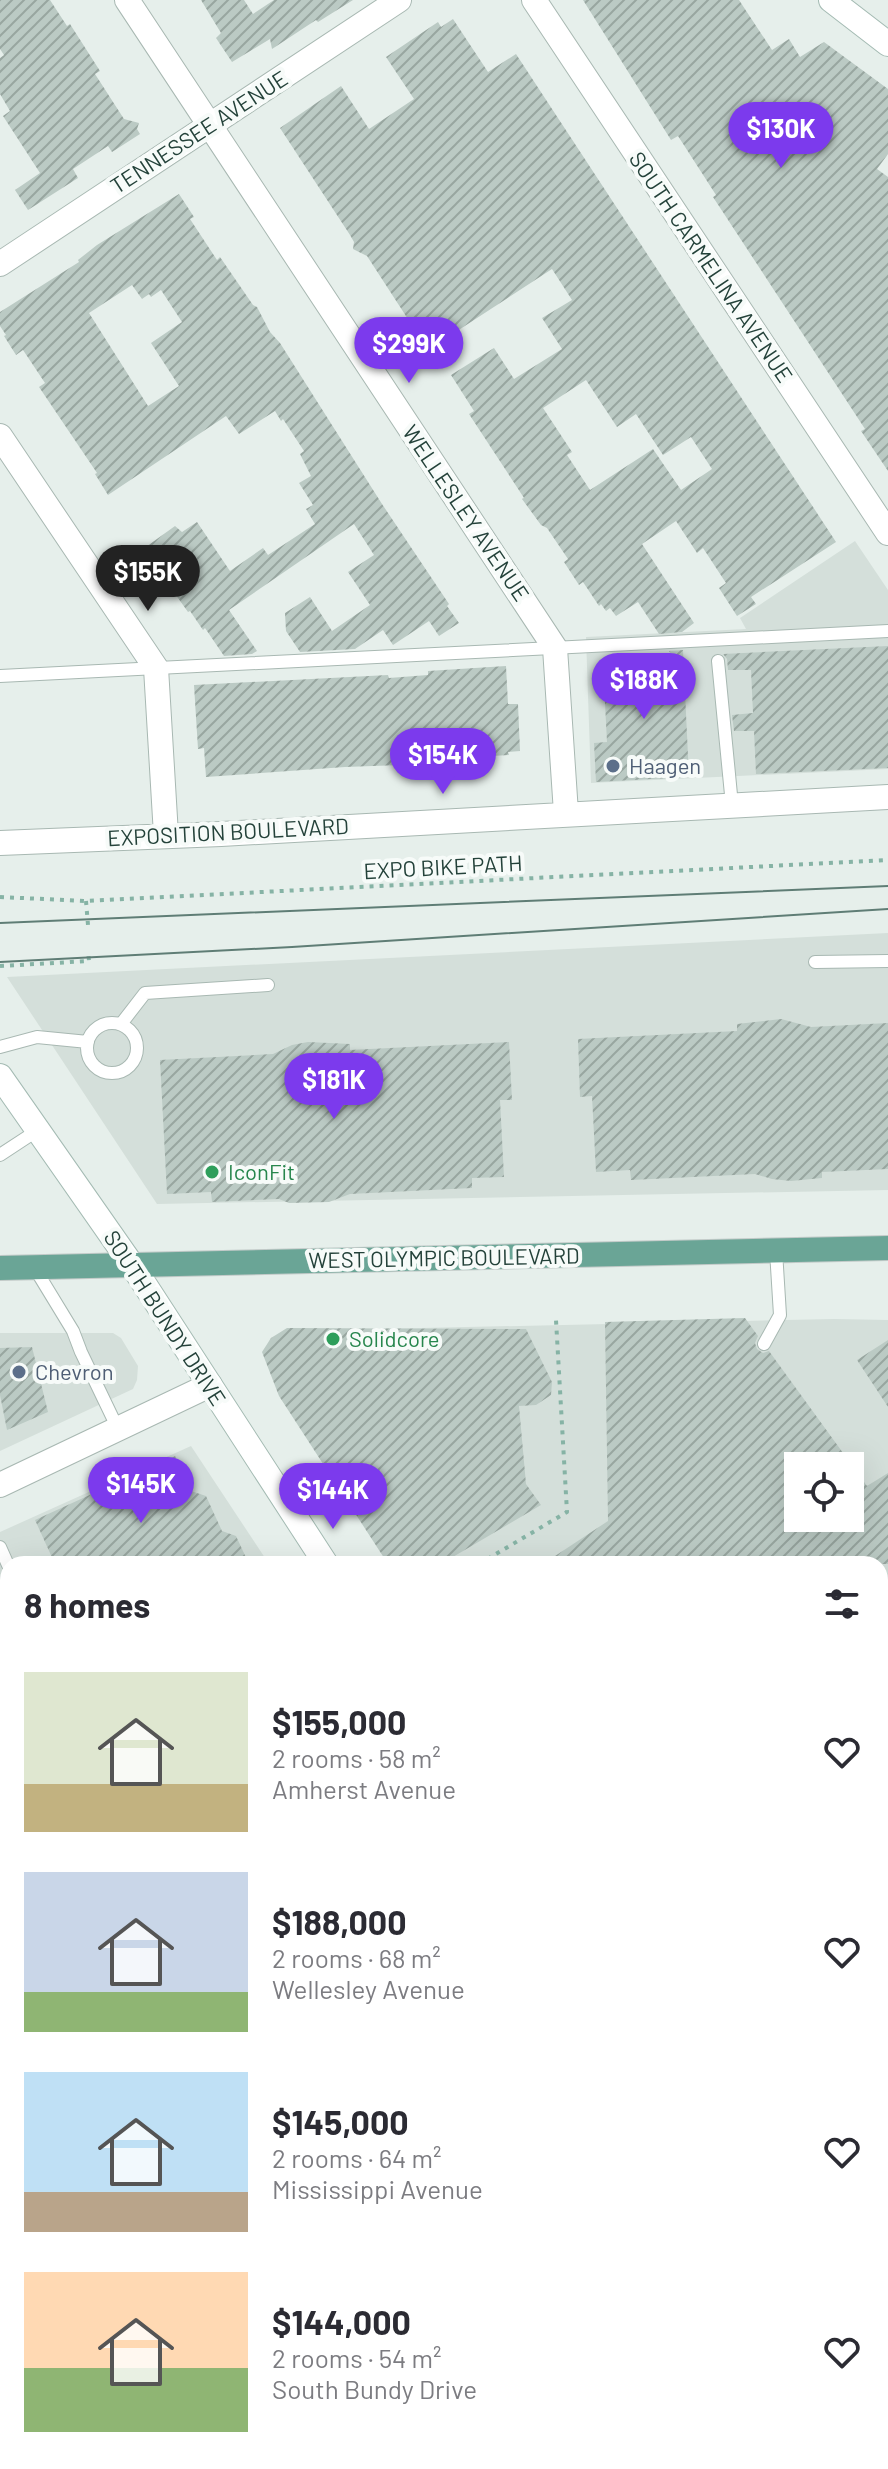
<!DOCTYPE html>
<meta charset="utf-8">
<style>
:root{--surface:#fff;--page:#f2f2f3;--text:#2b2b33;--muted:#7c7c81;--accent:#7c3aed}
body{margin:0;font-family:Barlow,sans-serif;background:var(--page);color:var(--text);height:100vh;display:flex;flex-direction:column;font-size:30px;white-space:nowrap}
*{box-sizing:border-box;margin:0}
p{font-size:26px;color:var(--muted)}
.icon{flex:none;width:44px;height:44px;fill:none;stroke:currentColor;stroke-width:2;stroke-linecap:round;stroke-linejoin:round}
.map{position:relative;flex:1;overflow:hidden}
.side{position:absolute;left:0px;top:1556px;width:888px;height:914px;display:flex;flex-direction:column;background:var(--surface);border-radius:24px 24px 0 0;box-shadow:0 8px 32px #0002}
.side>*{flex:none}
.buttons{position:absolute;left:784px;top:1452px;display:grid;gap:16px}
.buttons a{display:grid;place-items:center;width:80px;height:80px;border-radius:0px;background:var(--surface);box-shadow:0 8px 32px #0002;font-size:40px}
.price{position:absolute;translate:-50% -68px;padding:0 18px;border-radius:28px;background:var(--accent);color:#fff;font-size:26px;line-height:52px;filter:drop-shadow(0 2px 4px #0008)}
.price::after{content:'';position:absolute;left:50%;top:48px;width:24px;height:18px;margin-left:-12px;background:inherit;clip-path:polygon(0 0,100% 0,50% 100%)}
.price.active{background:#222;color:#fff}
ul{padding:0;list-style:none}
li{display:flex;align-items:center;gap:24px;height:200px;padding:0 24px}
li span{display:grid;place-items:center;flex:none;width:224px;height:160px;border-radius:0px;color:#555}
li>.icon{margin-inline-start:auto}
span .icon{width:96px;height:96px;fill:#fffc;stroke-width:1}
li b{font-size:34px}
h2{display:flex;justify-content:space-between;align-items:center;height:96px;padding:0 24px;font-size:34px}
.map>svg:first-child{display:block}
</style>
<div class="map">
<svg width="888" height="2469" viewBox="0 0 888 2469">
<defs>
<pattern id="building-hatch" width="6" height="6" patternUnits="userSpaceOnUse" patternTransform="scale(2)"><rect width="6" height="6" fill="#bbcac4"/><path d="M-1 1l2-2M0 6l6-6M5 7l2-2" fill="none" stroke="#98a6a0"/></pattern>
</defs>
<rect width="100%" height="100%" fill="#e6efeb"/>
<!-- built -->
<path fill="#d4dfda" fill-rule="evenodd" d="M855,541L888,590V769L591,783L586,637L746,629L740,618Z
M888,933V1190L157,1204L7,977Z
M834,1319L888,1320V2334L880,2322V1564H392L288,1331ZM798,1466H850V1518H798Z
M0,1333H113L121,1338L138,1366L137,1380L133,1389L0,1451Z
M191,1446L269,1564H8V2231L0,2234V1532Z
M203,2462H773L757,2469H206Z"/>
<!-- building -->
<path fill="url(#building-hatch)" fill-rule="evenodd" d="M0,0H50L67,26L70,24L100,71L95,74L124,119L139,123L137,129L140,134L112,152L108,146L73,169L78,178L28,210L15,190L40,173L3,116L10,111L0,94V58L4,55L0,49Z
M201,0H244L253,14L274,0H353L318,22L316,20L272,49L270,39L232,62L216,38L221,33Z
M583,0H739L772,50L789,39L800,57L824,42L888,89V154L877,169L888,177V471L861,431L865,429L713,197L716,195L678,136L671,140Z
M453,19L488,72L516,54L836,542L751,597L756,604L737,616L719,588L726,583L703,548L697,553L676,521L642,544L694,623L682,632L659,634L638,602L616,616L610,608L606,611L601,604L599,606L583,582L579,585L564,562L568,559L547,528L541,525L522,499L524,498L469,414L474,411L451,375L494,348L514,379L562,349L542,318L572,300L552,269L428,350L367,256L353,249L354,242L350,235L280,128L341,86L369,129L414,99L386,57L438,22L441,27ZM586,380L617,427L636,414L663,455L691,437L712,469L681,490L653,449L590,490L567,455L572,452L543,408Z
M179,194L194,217L190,219L217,260L220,257L253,305L257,307L270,332L280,343L382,504L449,604L447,606L459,623L439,636L429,621L393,645L383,630L355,649L300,652L286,631L285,613L310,597L332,631L370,605L348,572L374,555L354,524L229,610L257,651L252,654L224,656L205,628L203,630L190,611L188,612L143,549L175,526L182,532L197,522L230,571L263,548L268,555L315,524L306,509L313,505L299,483L311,476L300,454L304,451L283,419L281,421L275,411L239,434L226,416L108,495L95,474L97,473L39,387L45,383L23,350L16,355L4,336L6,335L0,326V312L79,262L78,260L97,245ZM132,285L142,299L149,294L151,297L161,290L182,322L151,343L179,386L148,406L89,313Z
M888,646V768L756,774L754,731H734L732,715L753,713L751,670H728L727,659L723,654Z
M683,650L689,777L596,782L594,743L607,742L604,684L609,683L608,659L672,656L669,651Z
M506,666L508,704H518L520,751L508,752L509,755L457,758V763L345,767L206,777L204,748L198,749L194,685L388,675L389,678L428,675V671Z
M781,1019L811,1027L888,1023V1169L822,1172V1178L791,1181L772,1179L755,1174L631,1180L630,1170L596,1172L592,1096L580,1097L578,1039L737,1031V1024Z
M308,1042L350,1044V1050L509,1042L512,1100H500L504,1177L472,1178V1188L350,1194L329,1202L289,1203L279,1199L212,1202L211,1192L167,1194L160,1060L273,1054L292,1045Z
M745,1318L758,1336L755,1343L757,1349L763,1353L769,1351L867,1486L888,1473V1564H543L608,1521L605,1322ZM798,1466H850V1518H798Z
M287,1328L526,1329L552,1382L551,1395L536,1405L519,1406L526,1484L541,1505L441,1564H388L279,1396L262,1352L271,1338Z
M888,1340V1407L857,1360Z
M32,1347L48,1412L7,1430L0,1395V1348Z
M175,1456L191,1491L206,1496L222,1531L236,1536L249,1564H55L35,1520Z"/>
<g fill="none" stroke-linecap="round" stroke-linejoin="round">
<!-- lane casing -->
<g stroke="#a8b8b2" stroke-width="14">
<path id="lane" d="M718,661L732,805
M0,676L888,631
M815,962L888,961
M87 1048a25 25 0 1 1 50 0a25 25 0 1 1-50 0Z
M121,1024L145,993L268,985
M0,1047L37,1037L88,1042
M0,1155L38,1130
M34,1267L73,1331L81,1352L118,1429
M764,1344L780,1315L776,1251
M0,1547L8,1565
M880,1748L888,1743
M0,1753L8,1750
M880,2010L888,2004
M0,2180L8,2176
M514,2462L518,2469
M585,2462L589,2469
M351,2469L366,2462"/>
</g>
<!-- street casing -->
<g stroke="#a8b8b2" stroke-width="26">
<path id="street" d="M127,0L555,648L566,813
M534,0L888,533
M0,264L399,0
M0,436L156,668L166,835
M0,843L221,834L888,797
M0,1485L210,1385
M0,2103L8,2121
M0,2267L8,2263
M166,2462L169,2469"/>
</g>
<!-- secondary casing -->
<g stroke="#a4bbb3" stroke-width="26">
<path id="secondary" d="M831,0L888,44
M0,1076L132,1265L326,1564
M880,2417L888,2429"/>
</g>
<!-- primary casing -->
<g stroke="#c2cac8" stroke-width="26">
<path id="primary" d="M0,1268L888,1248"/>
</g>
<!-- path -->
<path stroke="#86b3a5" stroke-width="4" stroke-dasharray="4 6" stroke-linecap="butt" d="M0,897L86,901L888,860
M86,901L88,925
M0,966L89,961L88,951
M479,1564L567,1512L556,1320"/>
<!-- lane -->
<use href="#lane" stroke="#fff" stroke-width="12"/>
<!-- street -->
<use href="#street" stroke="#fff" stroke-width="24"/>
<!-- secondary -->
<use href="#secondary" stroke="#fff" stroke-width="24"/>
<!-- primary -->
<use href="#primary" stroke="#6aa596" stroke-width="24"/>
<!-- tram -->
<path stroke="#5f7d75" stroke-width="2" d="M0,923L888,886
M0,962L292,947L888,909"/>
</g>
<!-- markers -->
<g fill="#5c6f8a" stroke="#f7fbf9" stroke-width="3">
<circle cx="613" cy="766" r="8"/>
<circle cx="19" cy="1372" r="8"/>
</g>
<g fill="#2e9e5b" stroke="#f7fbf9" stroke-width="3">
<circle cx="212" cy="1172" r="8"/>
<circle cx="333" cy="1339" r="8"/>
</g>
<g text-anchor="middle" stroke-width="8" stroke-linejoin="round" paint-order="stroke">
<!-- street labels -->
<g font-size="22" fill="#24423a" stroke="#f7fbf9">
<text transform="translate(199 132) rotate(-33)" y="8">TENNESSEE AVENUE</text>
<text transform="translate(711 267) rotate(56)" y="8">SOUTH CARMELINA AVENUE</text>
<text transform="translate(466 513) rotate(56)" y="8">WELLESLEY AVENUE</text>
<text transform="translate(228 832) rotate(-3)" y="8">EXPOSITION BOULEVARD</text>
<text transform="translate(443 867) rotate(-3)" y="8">EXPO BIKE PATH</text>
<text transform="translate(444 1258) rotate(-1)" y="8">WEST OLYMPIC BOULEVARD</text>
<text transform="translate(165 1318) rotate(57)" y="8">SOUTH BUNDY DRIVE</text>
</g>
<!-- service labels -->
<g font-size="22" fill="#4e5e75" stroke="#f7fbf9" text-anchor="start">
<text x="629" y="774">Haagen</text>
<text x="35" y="1380">Chevron</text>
</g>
<!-- leisure labels -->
<g font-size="22" fill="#27864d" stroke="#f7fbf9" text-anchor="start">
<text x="228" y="1180">IconFit</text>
<text x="349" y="1347">Solidcore</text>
</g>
</g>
</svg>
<div class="buttons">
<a><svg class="icon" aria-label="locate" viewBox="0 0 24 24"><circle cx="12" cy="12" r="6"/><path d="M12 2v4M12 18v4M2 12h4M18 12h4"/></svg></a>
</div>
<b class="price" style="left:781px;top:170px">$130K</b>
<b class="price" style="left:409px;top:385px">$299K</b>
<b class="price active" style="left:148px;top:613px">$155K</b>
<b class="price" style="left:644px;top:721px">$188K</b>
<b class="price" style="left:443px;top:796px">$154K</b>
<b class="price" style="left:334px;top:1121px">$181K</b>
<b class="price" style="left:141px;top:1525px">$145K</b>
<b class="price" style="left:333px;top:1531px">$144K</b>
<section class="side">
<h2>8 homes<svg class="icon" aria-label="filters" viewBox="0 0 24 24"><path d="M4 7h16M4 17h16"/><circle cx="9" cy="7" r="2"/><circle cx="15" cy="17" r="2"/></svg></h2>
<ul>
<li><span style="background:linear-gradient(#dfe7d0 70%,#c2b280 0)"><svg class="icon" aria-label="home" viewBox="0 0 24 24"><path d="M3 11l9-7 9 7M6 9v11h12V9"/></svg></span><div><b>$155,000</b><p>2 rooms · 58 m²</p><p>Amherst Avenue</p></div><svg class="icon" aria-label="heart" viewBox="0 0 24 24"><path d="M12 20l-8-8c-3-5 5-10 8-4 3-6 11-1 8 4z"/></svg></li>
<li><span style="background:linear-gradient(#c9d6e8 75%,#8fb573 0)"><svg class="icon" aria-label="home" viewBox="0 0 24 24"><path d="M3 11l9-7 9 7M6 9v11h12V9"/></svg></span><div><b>$188,000</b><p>2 rooms · 68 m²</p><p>Wellesley Avenue</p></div><svg class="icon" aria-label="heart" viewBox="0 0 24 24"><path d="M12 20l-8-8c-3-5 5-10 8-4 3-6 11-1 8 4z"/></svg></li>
<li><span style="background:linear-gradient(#bfe0f5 75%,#b9a48a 0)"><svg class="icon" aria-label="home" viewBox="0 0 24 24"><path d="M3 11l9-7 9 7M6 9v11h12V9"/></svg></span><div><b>$145,000</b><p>2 rooms · 64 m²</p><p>Mississippi Avenue</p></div><svg class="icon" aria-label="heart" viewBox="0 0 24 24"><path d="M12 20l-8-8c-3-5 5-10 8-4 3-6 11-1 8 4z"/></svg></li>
<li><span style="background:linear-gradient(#ffd9b3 60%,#8fb573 0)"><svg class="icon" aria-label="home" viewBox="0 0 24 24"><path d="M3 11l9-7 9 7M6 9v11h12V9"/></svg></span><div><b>$144,000</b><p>2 rooms · 54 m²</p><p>South Bundy Drive</p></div><svg class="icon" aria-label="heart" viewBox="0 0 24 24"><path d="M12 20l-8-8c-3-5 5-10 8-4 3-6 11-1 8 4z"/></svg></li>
</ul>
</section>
</div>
